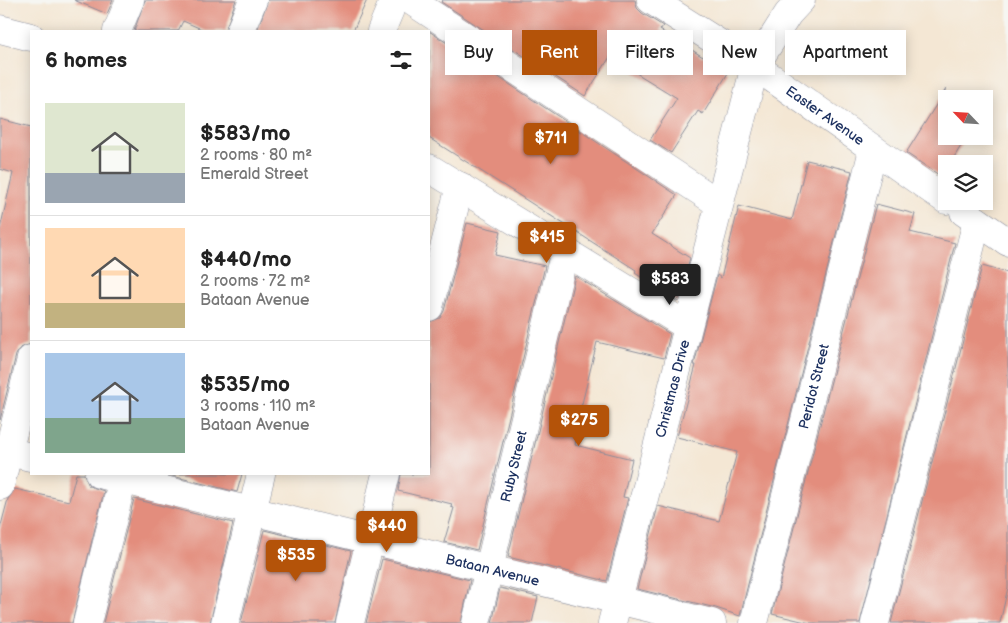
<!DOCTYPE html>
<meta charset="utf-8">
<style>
:root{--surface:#fff;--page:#f2f2f2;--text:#222;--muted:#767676;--line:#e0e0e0;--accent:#b45309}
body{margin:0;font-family:"Balsamiq Sans",sans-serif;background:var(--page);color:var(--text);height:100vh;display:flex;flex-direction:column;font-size:19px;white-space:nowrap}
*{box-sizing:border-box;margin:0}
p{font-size:16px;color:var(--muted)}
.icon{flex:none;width:28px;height:28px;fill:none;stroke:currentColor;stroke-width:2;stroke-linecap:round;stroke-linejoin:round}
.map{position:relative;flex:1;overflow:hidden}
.details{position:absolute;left:30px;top:30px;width:400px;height:445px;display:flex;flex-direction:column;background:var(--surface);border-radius:0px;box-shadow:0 2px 12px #0003}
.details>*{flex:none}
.banner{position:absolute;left:445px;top:30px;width:475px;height:45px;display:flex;gap:10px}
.needle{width:32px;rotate:295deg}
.fabs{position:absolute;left:938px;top:90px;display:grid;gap:10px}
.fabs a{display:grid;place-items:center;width:55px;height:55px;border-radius:0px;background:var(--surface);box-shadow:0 2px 12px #0003;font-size:25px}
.price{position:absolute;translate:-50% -42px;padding:0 11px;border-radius:5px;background:var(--accent);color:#fff;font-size:16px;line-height:32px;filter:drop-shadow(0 1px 2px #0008)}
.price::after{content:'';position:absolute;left:50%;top:30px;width:15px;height:11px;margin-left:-8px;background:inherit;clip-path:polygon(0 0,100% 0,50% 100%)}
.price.selected{background:#222;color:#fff}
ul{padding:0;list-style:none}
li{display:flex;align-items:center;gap:15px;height:125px;padding:0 15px}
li+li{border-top:1px solid var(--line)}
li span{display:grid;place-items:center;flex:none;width:140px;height:100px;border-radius:0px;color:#555}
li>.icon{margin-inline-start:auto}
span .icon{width:60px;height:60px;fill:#fffc;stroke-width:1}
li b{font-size:21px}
h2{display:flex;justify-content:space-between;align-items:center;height:60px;padding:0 15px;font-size:21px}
.tag{padding:0 18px;border-radius:0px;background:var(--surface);box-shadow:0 2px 12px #0003;font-size:18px;line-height:45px}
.tag.selected{background:var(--accent);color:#fff}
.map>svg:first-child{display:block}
</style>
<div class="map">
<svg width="1008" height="623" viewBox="0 0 1008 623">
<rect width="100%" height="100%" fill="#f6f6f2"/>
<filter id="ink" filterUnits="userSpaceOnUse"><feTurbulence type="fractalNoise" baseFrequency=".02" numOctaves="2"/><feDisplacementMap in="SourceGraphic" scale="10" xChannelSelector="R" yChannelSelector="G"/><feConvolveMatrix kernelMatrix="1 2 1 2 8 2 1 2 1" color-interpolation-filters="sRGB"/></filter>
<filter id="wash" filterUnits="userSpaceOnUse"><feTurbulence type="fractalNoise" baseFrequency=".0096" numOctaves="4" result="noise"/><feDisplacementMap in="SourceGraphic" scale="20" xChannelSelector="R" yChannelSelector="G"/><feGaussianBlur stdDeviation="1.12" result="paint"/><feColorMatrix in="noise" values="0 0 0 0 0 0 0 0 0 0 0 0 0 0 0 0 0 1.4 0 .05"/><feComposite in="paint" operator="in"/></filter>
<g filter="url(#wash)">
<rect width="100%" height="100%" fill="#f4e7d4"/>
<g id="blocks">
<!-- building -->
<path fill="#e38d7d" d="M74,0H113L107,14Z
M145,0H236L225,31H206L183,21L178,31H134Z
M268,0H367L353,31H257Z
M443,0H635L637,8L642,13L663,26L660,30L703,57L706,53L726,66L723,70L728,73L703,114L698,111L671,153L650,140L677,98L610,57L585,96L441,2Z
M429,31L677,195L652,234L690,258L678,302L635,273L636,270L429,138Z
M946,89V136H967L950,164H946V170L942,177L906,153Z
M0,119L31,127V344L20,348L16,355L0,420V229L13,173L0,169Z
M807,160L852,171L740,616L716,608L637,589L658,506L719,521L737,452L677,437L696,365H694L717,275L721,278L739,206L792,220Z
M876,204L915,214L910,232L955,243L860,623H810L772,614Z
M467,223L501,231L495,255L545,266L477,550L444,542L454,508L451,507L452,504L398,491L401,474H429V322L440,318L444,311Z
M982,266L1008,273V587L1000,623H891Z
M575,276L670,334L664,358L597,342L590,371L577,424L579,425L575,445L632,459L623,497L628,498L607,581L508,557Z
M76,474H84L89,486L104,491L72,623H0V529L8,499L15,489L69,501Z
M164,474H242L237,492Z
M134,499L233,523L210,623H103Z
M264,530L351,551L335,623H241Z
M382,559L470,580L461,623H366Z
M500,588L538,597L532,623H492Z"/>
</g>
</g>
<g filter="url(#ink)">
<use href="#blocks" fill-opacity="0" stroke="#888b99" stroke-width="1"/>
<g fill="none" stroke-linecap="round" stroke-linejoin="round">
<!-- minor casing -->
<g stroke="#888b99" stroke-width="29">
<g id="minor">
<path d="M410,0L718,203"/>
<path id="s1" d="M651,0L755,66L946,200"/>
<path d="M0,29L31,37"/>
<path d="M117,31L130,0"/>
<path d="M240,31L253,0"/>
<path d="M381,31L394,0"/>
<path d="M429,168L687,326"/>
<path d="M964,212L1008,242"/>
<path d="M429,307L460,186"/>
<path d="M0,450L31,457"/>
<path id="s2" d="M99,474L712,623"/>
<path d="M0,486L31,359"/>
<path d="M87,623L124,474"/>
<path d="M225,623L261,474"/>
<path d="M350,623L386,474"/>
<path id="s3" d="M476,623L565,250"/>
<path id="s4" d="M612,623L755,66L788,14L801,0"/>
<path id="s5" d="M754,623L873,150"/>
<path d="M875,623L977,221"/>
</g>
</g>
<!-- minor -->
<use href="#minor" stroke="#fff" stroke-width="28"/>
</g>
</g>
<g text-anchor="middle" stroke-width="4" stroke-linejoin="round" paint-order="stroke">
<!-- street labels -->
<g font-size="14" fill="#1b2f5e" stroke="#f6f6f2">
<text dy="5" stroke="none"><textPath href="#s1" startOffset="209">Easter Avenue</textPath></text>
<text dy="5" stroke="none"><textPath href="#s5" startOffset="244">Peridot Street</textPath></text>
<text dy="5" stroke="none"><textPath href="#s4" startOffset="242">Christmas Drive</textPath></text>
<text dy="5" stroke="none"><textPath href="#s3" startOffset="161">Ruby Street</textPath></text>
<text dy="5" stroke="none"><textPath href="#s2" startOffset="405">Bataan Avenue</textPath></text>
</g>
</g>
</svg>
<div class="fabs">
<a><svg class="needle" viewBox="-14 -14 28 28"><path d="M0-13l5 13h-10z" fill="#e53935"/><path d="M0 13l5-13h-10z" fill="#767676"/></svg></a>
<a><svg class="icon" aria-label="layers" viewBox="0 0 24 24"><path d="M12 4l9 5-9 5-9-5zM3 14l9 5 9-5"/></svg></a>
</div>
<b class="price" style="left:551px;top:165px">$711</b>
<b class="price" style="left:547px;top:264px">$415</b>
<b class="price selected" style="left:670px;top:306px">$583</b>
<b class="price" style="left:579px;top:447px">$275</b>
<b class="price" style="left:387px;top:553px">$440</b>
<b class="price" style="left:296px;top:582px">$535</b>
<div class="banner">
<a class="tag">Buy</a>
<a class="tag selected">Rent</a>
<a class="tag">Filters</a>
<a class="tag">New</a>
<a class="tag">Apartment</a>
</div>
<section class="details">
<h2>6 homes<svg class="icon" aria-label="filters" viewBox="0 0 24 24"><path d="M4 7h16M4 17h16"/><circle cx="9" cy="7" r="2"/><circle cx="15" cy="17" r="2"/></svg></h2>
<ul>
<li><span style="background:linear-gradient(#dfe7d0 70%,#9aa5b1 0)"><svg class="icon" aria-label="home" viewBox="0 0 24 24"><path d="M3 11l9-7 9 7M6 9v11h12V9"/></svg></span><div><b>$583/mo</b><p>2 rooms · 80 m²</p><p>Emerald Street</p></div></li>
<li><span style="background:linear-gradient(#ffd9b3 75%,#c2b280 0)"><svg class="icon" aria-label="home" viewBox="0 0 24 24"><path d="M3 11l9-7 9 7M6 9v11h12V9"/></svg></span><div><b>$440/mo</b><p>2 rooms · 72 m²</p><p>Bataan Avenue</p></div></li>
<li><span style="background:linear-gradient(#a9c7e8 65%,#7fa58c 0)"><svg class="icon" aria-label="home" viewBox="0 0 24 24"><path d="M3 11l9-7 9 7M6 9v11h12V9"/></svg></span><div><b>$535/mo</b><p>3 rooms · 110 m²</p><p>Bataan Avenue</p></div></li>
</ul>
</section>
</div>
